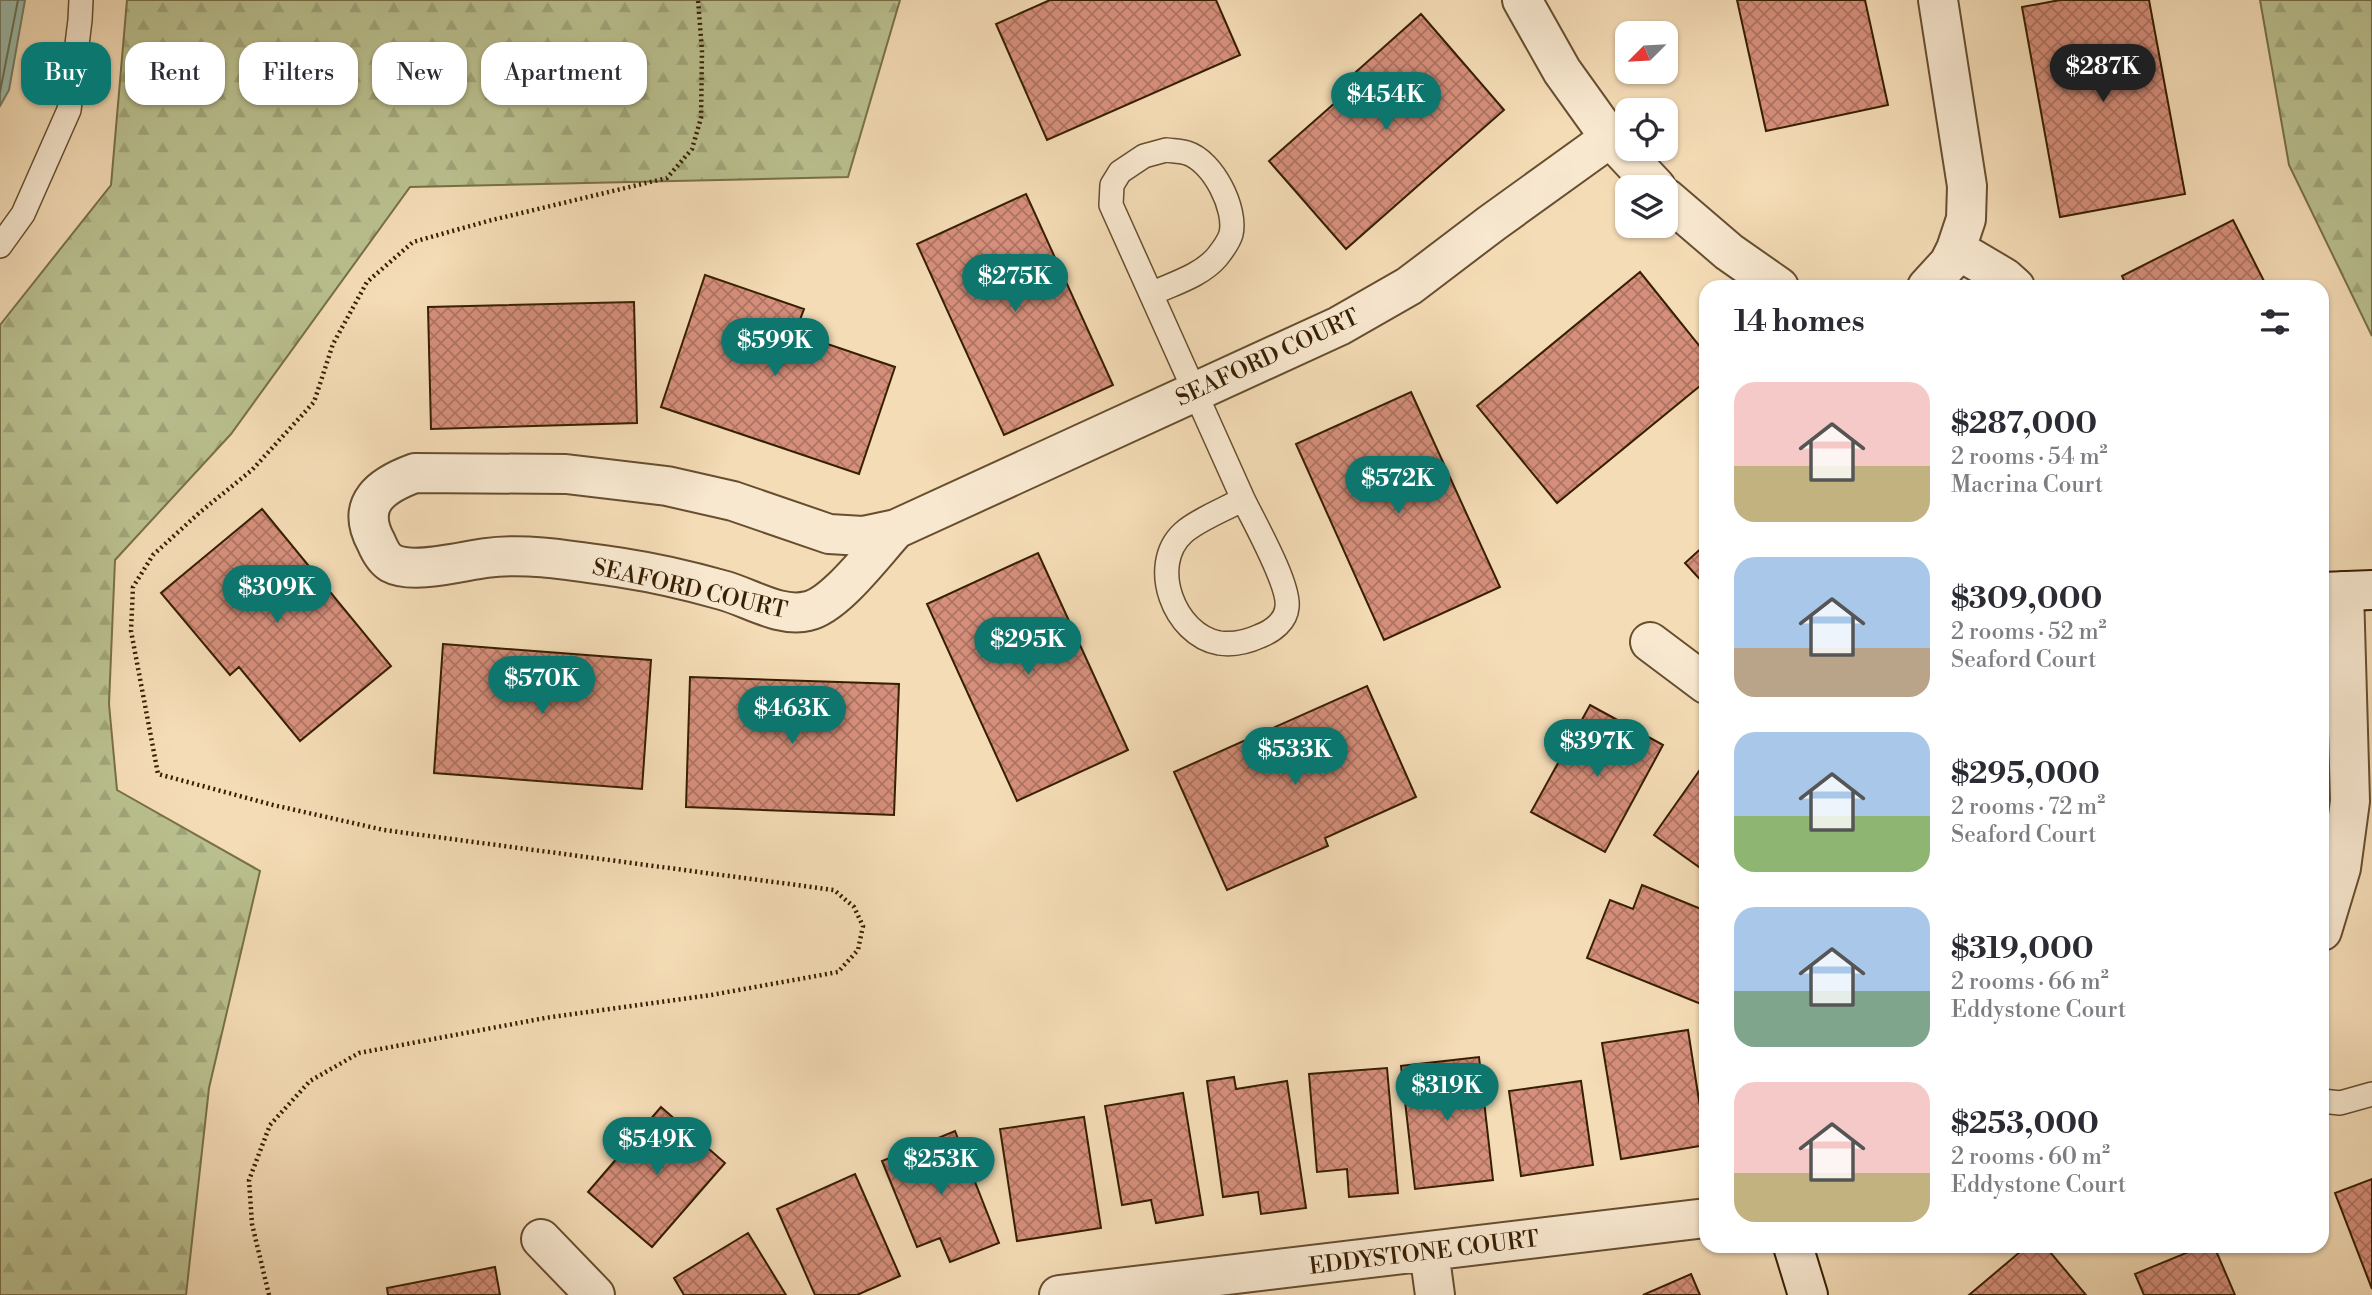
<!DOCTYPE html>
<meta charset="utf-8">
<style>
:root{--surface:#fff;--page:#f2f2f3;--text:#2b2b33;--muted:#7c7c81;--accent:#0f766e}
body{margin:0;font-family:"Libre Bodoni",serif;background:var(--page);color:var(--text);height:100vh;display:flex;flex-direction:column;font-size:26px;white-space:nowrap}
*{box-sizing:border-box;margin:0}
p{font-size:23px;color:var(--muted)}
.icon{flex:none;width:38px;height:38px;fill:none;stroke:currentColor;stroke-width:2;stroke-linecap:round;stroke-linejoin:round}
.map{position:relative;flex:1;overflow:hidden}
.panel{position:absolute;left:1699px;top:280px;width:630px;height:973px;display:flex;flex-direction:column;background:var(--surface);border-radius:21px;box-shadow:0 2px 5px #0004}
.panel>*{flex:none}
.guide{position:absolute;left:21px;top:42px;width:665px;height:63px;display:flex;gap:14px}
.needle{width:46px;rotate:246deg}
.fabs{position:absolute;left:1615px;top:21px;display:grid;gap:14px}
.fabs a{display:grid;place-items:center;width:63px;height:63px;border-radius:14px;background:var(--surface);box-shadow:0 2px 5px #0004;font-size:35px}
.price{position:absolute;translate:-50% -60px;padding:0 16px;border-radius:24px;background:var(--accent);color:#fff;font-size:23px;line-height:46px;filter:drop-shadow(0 2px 4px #0008)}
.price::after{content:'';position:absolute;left:50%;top:42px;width:21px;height:16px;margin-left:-10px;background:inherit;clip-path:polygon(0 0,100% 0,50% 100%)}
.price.on{background:#222;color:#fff}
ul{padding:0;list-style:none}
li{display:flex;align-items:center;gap:21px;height:175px;padding:0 35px}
li span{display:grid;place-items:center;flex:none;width:196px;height:140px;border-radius:21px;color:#555}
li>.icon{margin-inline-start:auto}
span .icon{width:84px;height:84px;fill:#fffc;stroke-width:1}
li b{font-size:30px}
h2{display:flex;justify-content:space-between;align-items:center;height:84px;padding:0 35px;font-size:30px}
.chip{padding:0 24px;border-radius:21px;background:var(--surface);box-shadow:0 2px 5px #0004;font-size:24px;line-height:63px}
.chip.on{background:var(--accent);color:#fff}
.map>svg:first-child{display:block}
</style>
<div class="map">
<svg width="2372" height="1295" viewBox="0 0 2372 1295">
<defs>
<pattern id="forest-firs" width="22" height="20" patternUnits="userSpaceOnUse" patternTransform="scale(1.75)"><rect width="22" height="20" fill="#bac08f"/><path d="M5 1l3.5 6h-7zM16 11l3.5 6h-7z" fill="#a0a57a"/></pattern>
<pattern id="building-cross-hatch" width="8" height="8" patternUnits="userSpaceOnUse" patternTransform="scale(1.75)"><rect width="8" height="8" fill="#d68f7b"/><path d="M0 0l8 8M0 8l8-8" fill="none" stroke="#ae7463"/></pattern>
</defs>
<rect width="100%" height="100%" fill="#f4dcb6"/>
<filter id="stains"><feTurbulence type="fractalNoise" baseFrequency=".00286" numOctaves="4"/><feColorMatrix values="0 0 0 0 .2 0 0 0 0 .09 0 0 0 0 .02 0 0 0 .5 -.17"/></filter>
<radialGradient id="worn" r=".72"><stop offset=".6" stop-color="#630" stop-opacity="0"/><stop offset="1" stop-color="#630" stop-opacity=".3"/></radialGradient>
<!-- forest -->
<path fill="url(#forest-firs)" stroke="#787048" stroke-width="2" d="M127,0H900L848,177L410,187L231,434L115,560L109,704L117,790L260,871L209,1088L186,1295H0V325L111,185Z
M2260,0H2372V336L2289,165Z"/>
<!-- water -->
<path fill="#9cbcab" stroke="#747d67" stroke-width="2" d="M0,0H25L9,90L0,106Z"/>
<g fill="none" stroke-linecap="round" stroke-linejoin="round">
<!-- shore -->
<path stroke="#6a6e56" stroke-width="2" d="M0,92L18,0"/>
</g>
<!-- building -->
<path fill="url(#building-cross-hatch)" stroke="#371f02" stroke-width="2" d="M1050,0H1216L1240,55L1047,140L996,24Z
M1737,0H1865L1888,105L1766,131Z
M2060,0H2149L2185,194L2060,217L2022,7Z
M1421,14L1504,110L1346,249L1269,161L1345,94L1339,87Z
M1026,194L1113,385L1004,435L917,244Z
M2233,220L2267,287H2127L2122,276Z
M1640,272L1706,354V381L1557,503L1477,406Z
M705,275L804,309L795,333L895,367L859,474L661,407Z
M634,302L637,423L431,429L428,307Z
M1411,392L1500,587L1384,640L1296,444Z
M262,509L391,666L300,741L239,667L230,675L161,593Z
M1706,544V586L1685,563Z
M1038,553L1128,750L1017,801L927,604Z
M443,644L651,660L642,789L434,773Z
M690,677L899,684L894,815L686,807Z
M1367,686L1416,797L1325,838L1328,846L1227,890L1174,772Z
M1590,705L1663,745L1605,852L1531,812Z
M1704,764L1706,766V872L1654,835Z
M1642,885L1706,911V1006L1587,958L1610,900L1633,909Z
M1688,1030L1706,1145L1621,1159L1602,1043Z
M1479,1057L1493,1180L1415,1189L1401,1066Z
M1387,1068L1398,1193L1349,1197L1347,1169L1317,1172L1309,1074Z
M1234,1077L1236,1089L1287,1081L1306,1208L1261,1214L1258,1192L1223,1197L1207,1081Z
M1581,1081L1593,1165L1521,1176L1509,1091Z
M1183,1093L1203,1215L1156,1223L1151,1200L1122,1205L1105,1106Z
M661,1107L725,1163L652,1247L588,1192Z
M1084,1117L1101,1228L1017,1241L1000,1129Z
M955,1131L999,1243L950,1262L940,1238L917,1247L882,1161Z
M855,1174L900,1276L857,1295H815L777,1209Z
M2372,1179V1289L2335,1193Z
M748,1233L786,1295H684L674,1278Z
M2027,1246H2045L2086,1295H1969Z
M2203,1246H2214L2235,1295H2144L2135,1274Z
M495,1267L500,1295H388L387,1288Z
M1691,1274L1700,1295H1643Z"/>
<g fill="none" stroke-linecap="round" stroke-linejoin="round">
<!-- lane casing -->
<g stroke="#664e2f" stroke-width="26">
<path id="lane" d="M1166,150C1173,151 1181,151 1187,153C1213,161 1237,209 1231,234C1229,241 1221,252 1217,257C1201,276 1172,284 1151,294L1111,205L1112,185L1120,172L1144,156Z
M0,246L23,214L69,110L80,20L81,0
M1151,294L1243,499
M1243,499C1254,522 1290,585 1287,607C1286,621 1273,631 1260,636C1247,642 1233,645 1219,643C1174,635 1148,565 1183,533C1197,520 1226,509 1243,499Z
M2322,1101L2340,1103L2372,1094"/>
</g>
<!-- street casing -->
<g stroke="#664e2f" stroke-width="42">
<path id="street" d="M1522,0L1562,71L1610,138L1656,187
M1666,198L1729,252L1779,287
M1956,249L2005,278L2015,287
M1927,287L1949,263L1956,249L1966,219L1967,186L1938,0
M415,473L566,474L667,486L733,501L829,534L863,536L896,529C876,550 836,605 808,611C779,618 749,597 722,590C690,581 656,573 623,568C579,562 530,552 486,558C462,561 413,575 391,563C384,559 379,549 376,542C355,503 382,485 415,473Z
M896,529L1339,326L1409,286L1492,223L1610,138
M1650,642L1706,684
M2322,931L2341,868L2350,801L2344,591
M541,1239L595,1295
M1429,1251L1435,1295
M1059,1295L1706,1218"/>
</g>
<!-- secondary casing -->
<g stroke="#371f02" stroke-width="42">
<path id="secondary" d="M2322,592L2372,590
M1793,1246L1808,1295"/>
</g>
<!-- path -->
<path stroke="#371f02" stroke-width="4.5" stroke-dasharray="2 3.5" stroke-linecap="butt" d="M269,1295L252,1224L249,1180L270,1125L310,1081L359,1053L545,1018L711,995L838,972L858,950L863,926L854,907L834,890L384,830L273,805L158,774L131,631L133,587L153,555L199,513L252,470L314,402L333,344L367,282L413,242L488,221L667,178L692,149L701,118L702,51L698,0"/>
<!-- lane -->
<use href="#lane" stroke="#f8e8d0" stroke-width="23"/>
<!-- street -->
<use href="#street" stroke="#f8e8d0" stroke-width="38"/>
<!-- secondary -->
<use href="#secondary" stroke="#f8e8d0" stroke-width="38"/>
</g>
<g text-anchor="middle" stroke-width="5" stroke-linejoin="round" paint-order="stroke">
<!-- street labels -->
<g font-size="23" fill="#371f02" stroke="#f8e8d0">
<text transform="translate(1267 357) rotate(-25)" y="8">SEAFORD COURT</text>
<text transform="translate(690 588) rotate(13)" y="8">SEAFORD COURT</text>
<text transform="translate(1424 1252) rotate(-7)" y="8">EDDYSTONE COURT</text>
</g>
</g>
<rect width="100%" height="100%" filter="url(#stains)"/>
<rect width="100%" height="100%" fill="url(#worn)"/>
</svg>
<div class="fabs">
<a><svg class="needle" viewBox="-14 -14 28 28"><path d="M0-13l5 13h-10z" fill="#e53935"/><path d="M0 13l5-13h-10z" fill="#7c7c81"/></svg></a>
<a><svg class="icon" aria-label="locate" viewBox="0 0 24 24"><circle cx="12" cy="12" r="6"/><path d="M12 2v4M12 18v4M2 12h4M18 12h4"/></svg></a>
<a><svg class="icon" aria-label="layers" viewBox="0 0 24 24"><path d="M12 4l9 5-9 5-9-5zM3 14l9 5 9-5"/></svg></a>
</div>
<b class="price on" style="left:2103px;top:104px">$287K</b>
<b class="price" style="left:1386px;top:132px">$454K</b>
<b class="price" style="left:1015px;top:314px">$275K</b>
<b class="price" style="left:775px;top:378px">$599K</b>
<b class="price" style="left:1398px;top:516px">$572K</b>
<b class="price" style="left:277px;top:625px">$309K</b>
<b class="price" style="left:1028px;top:677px">$295K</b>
<b class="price" style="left:542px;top:716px">$570K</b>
<b class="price" style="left:792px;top:746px">$463K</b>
<b class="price" style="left:1597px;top:779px">$397K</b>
<b class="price" style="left:1295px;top:787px">$533K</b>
<b class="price" style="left:1447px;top:1123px">$319K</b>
<b class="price" style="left:657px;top:1177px">$549K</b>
<b class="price" style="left:941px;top:1197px">$253K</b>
<div class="guide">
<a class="chip on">Buy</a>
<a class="chip">Rent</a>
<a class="chip">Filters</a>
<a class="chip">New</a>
<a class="chip">Apartment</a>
</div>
<section class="panel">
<h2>14 homes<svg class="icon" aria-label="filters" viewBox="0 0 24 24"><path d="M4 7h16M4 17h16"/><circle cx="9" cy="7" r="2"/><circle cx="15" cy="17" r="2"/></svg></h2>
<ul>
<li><span style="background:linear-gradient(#f6c9c9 60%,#c2b280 0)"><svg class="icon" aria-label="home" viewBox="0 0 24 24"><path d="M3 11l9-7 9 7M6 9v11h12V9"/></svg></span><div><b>$287,000</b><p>2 rooms · 54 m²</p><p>Macrina Court</p></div></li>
<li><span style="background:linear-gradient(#a9c7e8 65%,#b9a48a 0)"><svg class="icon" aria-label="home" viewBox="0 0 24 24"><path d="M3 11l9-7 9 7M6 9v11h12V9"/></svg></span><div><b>$309,000</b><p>2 rooms · 52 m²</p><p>Seaford Court</p></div></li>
<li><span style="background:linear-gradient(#a9c7e8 60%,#8fb573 0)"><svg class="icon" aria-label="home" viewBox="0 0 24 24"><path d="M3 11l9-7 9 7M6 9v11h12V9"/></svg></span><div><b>$295,000</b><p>2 rooms · 72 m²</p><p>Seaford Court</p></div></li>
<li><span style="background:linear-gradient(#a9c7e8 60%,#7fa58c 0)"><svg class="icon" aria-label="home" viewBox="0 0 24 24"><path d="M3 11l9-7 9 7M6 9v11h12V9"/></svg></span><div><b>$319,000</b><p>2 rooms · 66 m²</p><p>Eddystone Court</p></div></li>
<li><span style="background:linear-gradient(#f6c9c9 65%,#c2b280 0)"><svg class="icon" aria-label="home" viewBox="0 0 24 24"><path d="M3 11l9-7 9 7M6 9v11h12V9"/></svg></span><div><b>$253,000</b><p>2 rooms · 60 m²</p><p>Eddystone Court</p></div></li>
</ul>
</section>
</div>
